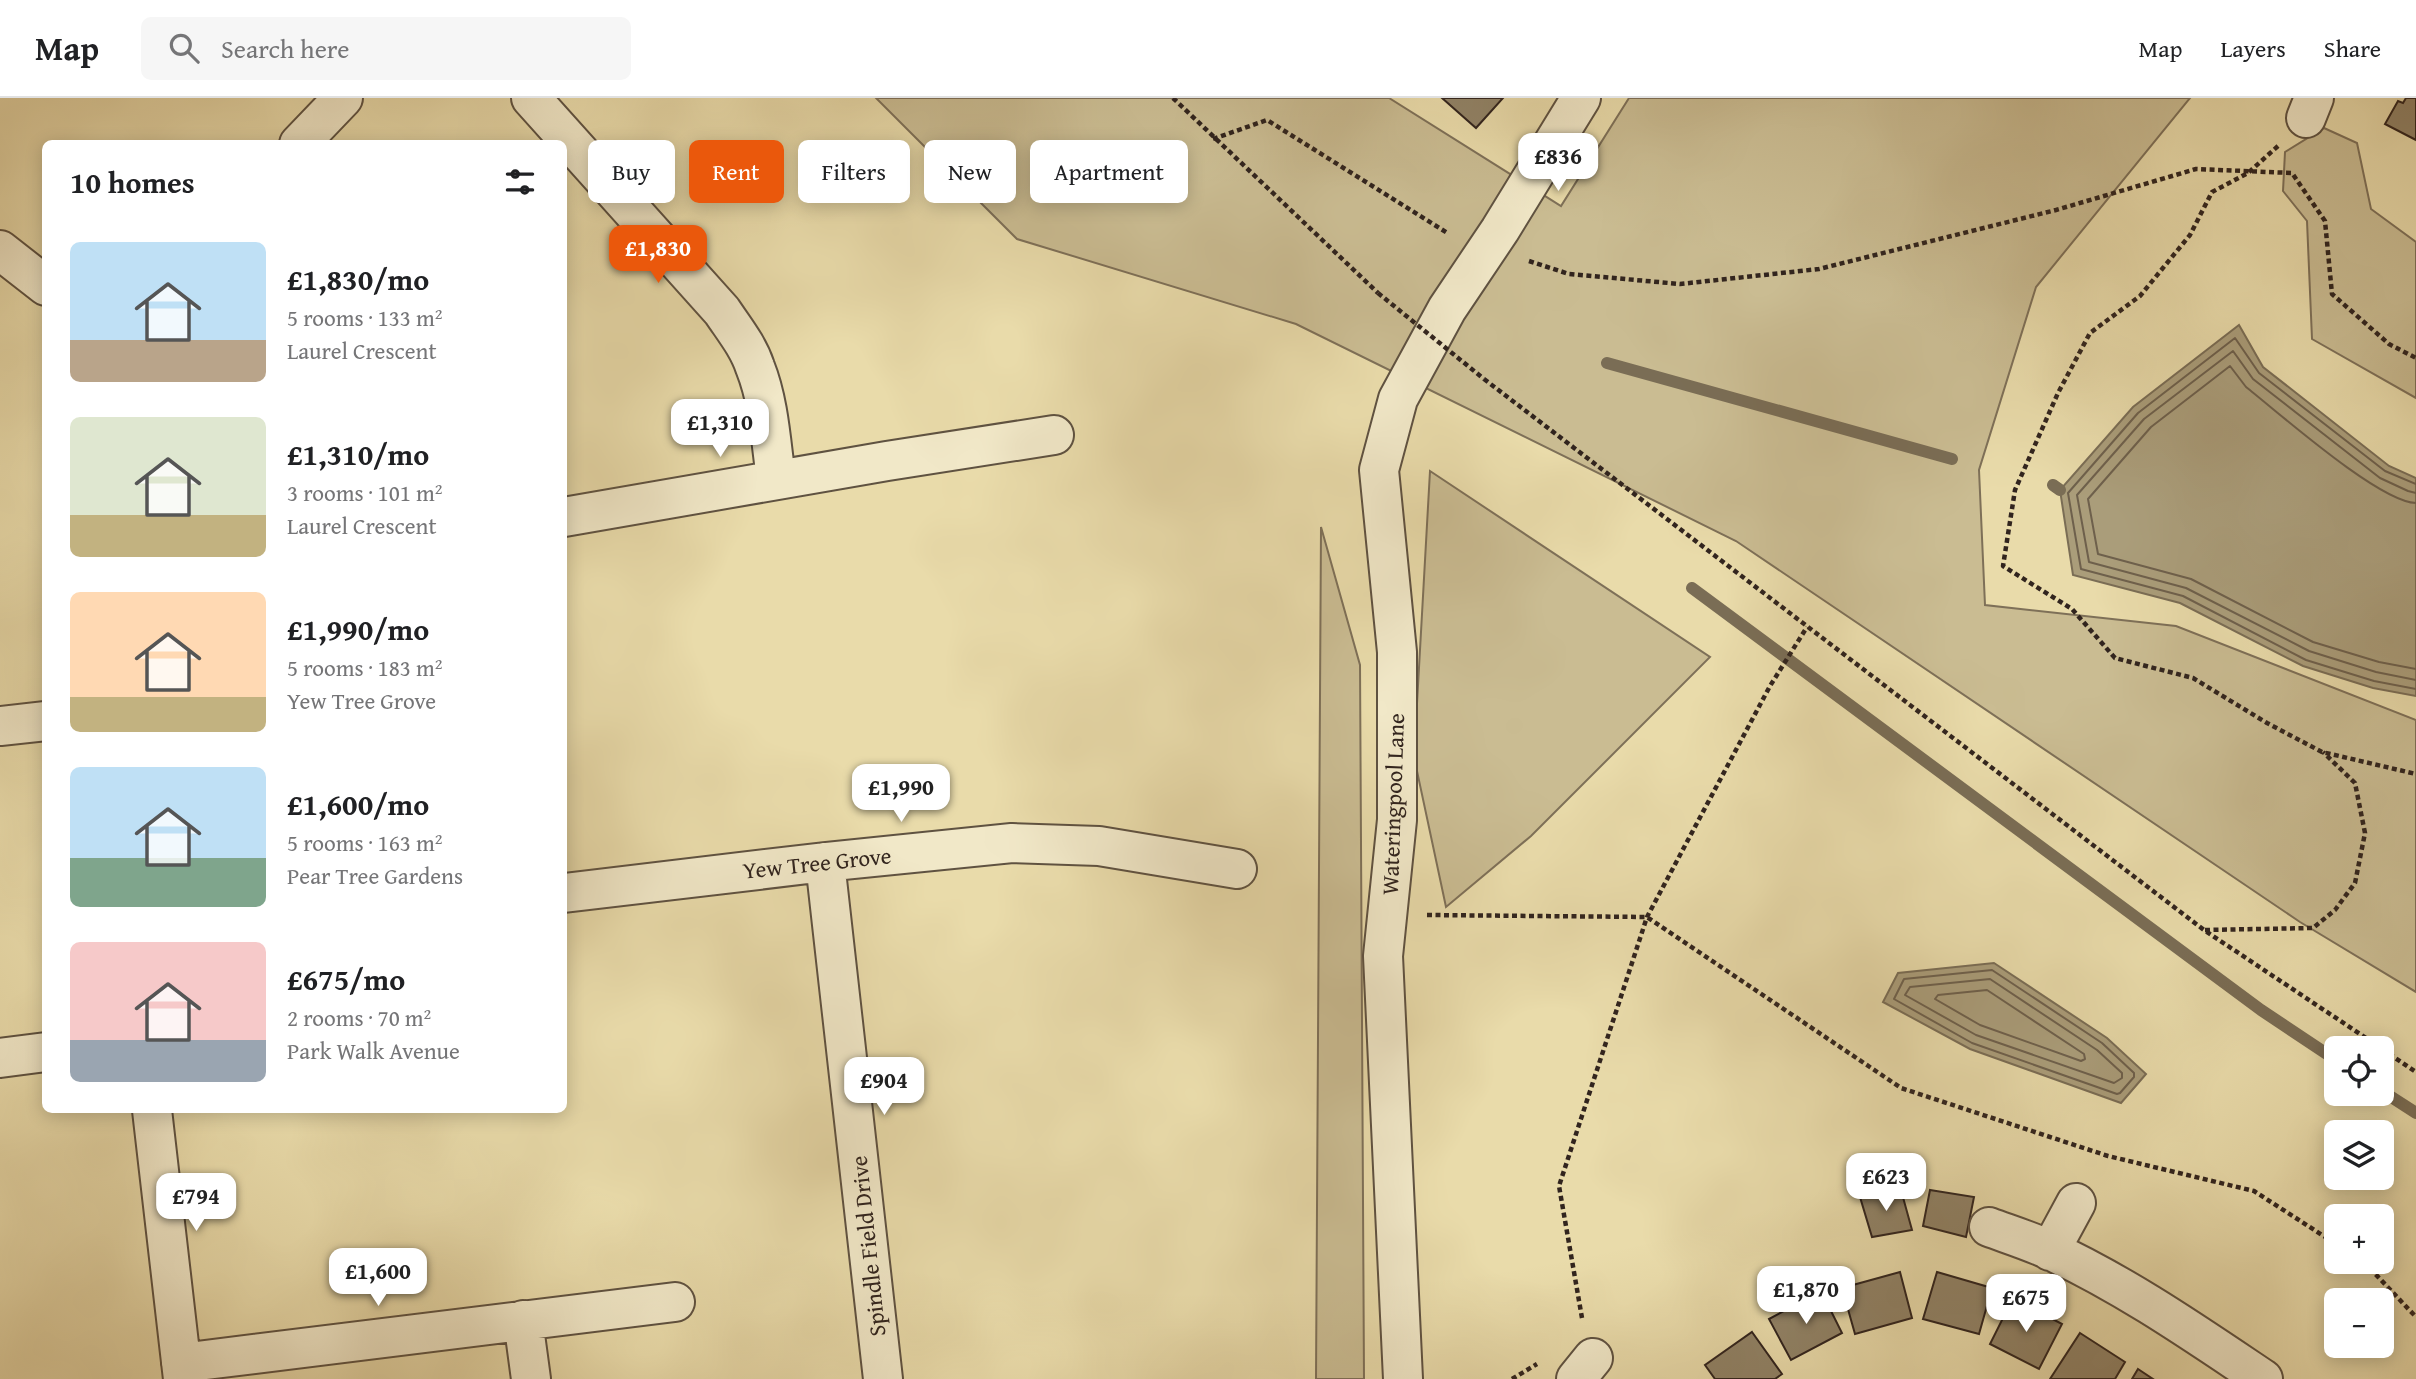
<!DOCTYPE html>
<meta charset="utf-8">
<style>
:root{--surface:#fff;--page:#f6f6f6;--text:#202124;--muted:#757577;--line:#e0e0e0;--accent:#ea580c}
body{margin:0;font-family:"Gentium Book Plus",serif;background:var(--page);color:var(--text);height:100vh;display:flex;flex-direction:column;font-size:26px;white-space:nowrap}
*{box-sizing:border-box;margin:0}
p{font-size:23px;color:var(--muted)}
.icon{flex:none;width:38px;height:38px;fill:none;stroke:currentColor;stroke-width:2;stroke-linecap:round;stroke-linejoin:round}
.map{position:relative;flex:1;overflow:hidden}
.sheet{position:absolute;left:42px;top:42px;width:525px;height:973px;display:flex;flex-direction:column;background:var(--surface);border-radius:10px;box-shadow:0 4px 18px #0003}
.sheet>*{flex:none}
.top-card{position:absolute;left:588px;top:42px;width:665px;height:63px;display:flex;gap:14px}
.tools{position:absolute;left:2324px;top:938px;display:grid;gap:14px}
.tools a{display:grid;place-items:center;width:70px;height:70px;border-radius:10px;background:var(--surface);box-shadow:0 4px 18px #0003;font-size:35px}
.price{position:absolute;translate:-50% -60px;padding:0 16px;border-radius:14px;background:#fff;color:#222;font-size:23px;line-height:46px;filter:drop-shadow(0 2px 4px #0008)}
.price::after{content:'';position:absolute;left:50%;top:42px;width:21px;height:16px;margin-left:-10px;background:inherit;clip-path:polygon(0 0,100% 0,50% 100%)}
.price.active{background:var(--accent);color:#fff}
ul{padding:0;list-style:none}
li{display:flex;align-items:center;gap:21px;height:175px;padding:0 28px}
li span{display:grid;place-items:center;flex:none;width:196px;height:140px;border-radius:10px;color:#555}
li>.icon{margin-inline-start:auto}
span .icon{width:84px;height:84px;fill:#fffc;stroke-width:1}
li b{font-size:30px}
h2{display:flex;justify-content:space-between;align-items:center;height:84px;padding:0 28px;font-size:30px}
.tag{padding:0 24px;border-radius:10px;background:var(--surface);box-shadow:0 4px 18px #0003;font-size:24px;line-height:63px}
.tag.active{background:var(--accent);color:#fff}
header{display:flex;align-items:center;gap:42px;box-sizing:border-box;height:98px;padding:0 35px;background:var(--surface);border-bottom:2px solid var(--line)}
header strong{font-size:33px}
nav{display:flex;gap:38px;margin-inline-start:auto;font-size:24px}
.search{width:490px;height:63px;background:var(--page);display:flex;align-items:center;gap:18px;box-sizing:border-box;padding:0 24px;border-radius:10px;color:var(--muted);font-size:26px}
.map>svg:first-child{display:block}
</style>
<header>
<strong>Map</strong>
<div class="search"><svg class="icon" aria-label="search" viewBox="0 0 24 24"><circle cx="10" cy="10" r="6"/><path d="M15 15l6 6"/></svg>Search here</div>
<nav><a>Map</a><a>Layers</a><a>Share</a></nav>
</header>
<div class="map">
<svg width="2416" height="1281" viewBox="0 0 2416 1281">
<rect width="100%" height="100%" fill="#e9dbaa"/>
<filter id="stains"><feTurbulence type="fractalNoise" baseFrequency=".00286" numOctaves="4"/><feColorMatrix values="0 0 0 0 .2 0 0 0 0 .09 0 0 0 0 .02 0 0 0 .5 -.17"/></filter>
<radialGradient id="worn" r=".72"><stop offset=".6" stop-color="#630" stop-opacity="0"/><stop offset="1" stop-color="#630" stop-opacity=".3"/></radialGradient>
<!-- green -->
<path fill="#cabc92" stroke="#7e7058" stroke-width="2" d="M876,0H1389L1561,108L1629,0H2190L2036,189L1979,372L1985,507L2176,528L2416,622V894L2300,824L1736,443L1296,226L1017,141Z
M2324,30L2357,45L2371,111L2416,144V300L2312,241L2307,123L2283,93L2285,54Z
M1430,373L1710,559L1531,738L1446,809L1414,659Z
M1321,429L1360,567L1364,1281H1316Z"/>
<!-- water -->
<path fill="#aa9d7a" stroke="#7a6d55" stroke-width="2" d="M2239,227L2263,269L2389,368L2416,380V598L2373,590L2303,568L2180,505L2073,477L2060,392L2133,309Z
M1994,865L2107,940L2146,976L2121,1005L1970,951L1883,904L1898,875Z"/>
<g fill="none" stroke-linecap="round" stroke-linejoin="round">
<!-- shore -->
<path stroke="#6e604c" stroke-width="2" d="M2416,386L2385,373L2259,275L2235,240L2138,315L2068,395L2081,471L2183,498L2306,562L2374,583L2416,591
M2416,395L2408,393L2380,380L2253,281L2233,253L2144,321L2077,397L2089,464L2186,490L2309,553L2376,574L2416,582
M2416,405C2379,404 2279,315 2246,289L2230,268L2151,329L2088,401L2098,456L2191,481L2313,544L2379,564L2416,571
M1992,872L2102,945L2134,975V979L2120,995L2117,996L1972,945L1894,901L1904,881Z
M1990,881L2097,952L2122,975V980L2114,985L1976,937L1905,897L1910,889Z
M1987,892L2084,956L2085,961L2081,963L1980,927L1935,901L1938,897Z"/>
<!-- stream -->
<path stroke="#7a6d55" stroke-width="12" d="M1607,265L1952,361
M2053,387L2060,392
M1692,490L2261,912L2336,962
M2382,993L2416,1015"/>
</g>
<!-- building -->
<path fill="#918367" stroke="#31241e" stroke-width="2" d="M1442,0H1503L1476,30Z
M2406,0H2416V42L2385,26L2398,3L2403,5Z
M1901,1092L1912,1132L1872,1139L1860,1099Z
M1930,1092L1974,1099L1966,1139L1923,1128Z
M1900,1174L1912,1220L1855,1236L1842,1190Z
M1937,1174L1992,1190L1979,1236L1923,1221Z
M1821,1193L1842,1235L1791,1262L1769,1221Z
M2013,1200L2062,1226L2039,1271L1990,1246Z
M1752,1234L1782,1276L1775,1281H1715L1705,1267Z
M2080,1235L2125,1264L2115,1281H2050Z
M2138,1271L2153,1281H2132Z"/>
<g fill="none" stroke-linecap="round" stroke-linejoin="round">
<!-- minor casing -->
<g stroke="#5f5241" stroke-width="42">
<path id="minor" d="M531,0L722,213C734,231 748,248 755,269C769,304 771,344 776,381
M2306,20L2314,0
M299,46L343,0
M0,152L46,188
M564,419L887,363L1054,337
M0,628L46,623
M825,764L883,1281
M564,795L825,764L1012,745L1099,748L1237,771
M0,960L46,954
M152,1012L183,1281
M1989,1129C2008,1136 2027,1142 2045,1150C2122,1185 2193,1234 2263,1281
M2050,1153L2076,1105
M523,1222L531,1281
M181,1265L675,1204
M1403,1281L1383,858L1397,722V554L1379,372L1398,301L1447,211L1500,132L1581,0
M1576,1281L1593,1260"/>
</g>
<!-- path -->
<path stroke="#31241e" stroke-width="4.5" stroke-dasharray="5 3.5" stroke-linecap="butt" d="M1173,0L1378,195
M1213,41L1267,22L1449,136
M2278,48L2248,75L2212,94L2190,137L2140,198L2090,235L2058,295L2015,392L2003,468L2072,511L2115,560L2193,580L2267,625L2322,654L2416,676
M1529,163L1569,176L1680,186L1819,171L2056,112L2196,71L2292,75L2325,123L2332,196L2389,246L2416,260
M1484,281L2204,832L2381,950
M1427,817L1647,819L1901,990L2108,1058L2254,1093L2336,1146
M2205,832L2313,830L2335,812L2355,785L2365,735L2355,685L2323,654
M2382,951L2416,974
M2364,1164L2416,1219
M1582,1220L1559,1088L1647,819L1770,588L1807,529
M1512,1281L1537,1266"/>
<!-- minor -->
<use href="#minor" stroke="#f1e8c8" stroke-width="38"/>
<!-- path-bridge -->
<path stroke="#31241e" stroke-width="4.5" stroke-dasharray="5 3.5" stroke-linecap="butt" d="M1378,195L1484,281"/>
</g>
<g text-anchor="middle" stroke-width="7" stroke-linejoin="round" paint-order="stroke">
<!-- street labels -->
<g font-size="23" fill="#31241e" stroke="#f1e8c8">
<text transform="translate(1393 706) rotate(-88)" y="8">Wateringpool Lane</text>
<text transform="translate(817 765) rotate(-6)" y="8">Yew Tree Grove</text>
<text transform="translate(868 1148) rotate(-96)" y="8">Spindle Field Drive</text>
</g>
</g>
<rect width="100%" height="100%" filter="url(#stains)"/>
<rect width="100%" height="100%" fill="url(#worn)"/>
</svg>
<div class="tools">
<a><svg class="icon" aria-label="locate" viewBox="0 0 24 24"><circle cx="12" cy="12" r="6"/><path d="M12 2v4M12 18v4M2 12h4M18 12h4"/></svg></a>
<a><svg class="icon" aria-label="layers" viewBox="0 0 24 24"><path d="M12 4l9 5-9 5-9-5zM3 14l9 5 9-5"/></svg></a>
<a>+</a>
<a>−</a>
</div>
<b class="price" style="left:1558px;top:95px">£836</b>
<b class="price active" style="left:658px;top:187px">£1,830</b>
<b class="price" style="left:720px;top:361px">£1,310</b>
<b class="price" style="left:901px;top:726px">£1,990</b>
<b class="price" style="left:884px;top:1019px">£904</b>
<b class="price" style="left:1886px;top:1115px">£623</b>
<b class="price" style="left:196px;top:1135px">£794</b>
<b class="price" style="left:378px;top:1210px">£1,600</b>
<b class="price" style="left:1806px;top:1228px">£1,870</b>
<b class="price" style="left:2026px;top:1236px">£675</b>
<div class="top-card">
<a class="tag">Buy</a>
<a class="tag active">Rent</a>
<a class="tag">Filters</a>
<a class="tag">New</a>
<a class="tag">Apartment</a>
</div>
<section class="sheet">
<h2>10 homes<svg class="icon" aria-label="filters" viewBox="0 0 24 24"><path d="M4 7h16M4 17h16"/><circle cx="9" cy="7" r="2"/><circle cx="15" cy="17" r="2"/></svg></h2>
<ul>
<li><span style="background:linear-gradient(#bfe0f5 70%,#b9a48a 0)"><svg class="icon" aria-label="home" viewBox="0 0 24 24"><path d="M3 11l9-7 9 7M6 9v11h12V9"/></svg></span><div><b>£1,830/mo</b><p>5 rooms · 133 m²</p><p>Laurel Crescent</p></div></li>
<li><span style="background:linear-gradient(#dfe7d0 70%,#c2b280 0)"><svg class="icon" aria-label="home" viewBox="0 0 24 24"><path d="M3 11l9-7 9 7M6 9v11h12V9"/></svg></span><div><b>£1,310/mo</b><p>3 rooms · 101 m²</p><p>Laurel Crescent</p></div></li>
<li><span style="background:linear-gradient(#ffd9b3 75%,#c2b280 0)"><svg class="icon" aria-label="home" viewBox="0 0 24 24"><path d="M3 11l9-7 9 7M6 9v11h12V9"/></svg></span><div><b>£1,990/mo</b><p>5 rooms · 183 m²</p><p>Yew Tree Grove</p></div></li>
<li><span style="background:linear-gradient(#bfe0f5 65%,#7fa58c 0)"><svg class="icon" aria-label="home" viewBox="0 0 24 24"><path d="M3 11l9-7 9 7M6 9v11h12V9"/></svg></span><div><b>£1,600/mo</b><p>5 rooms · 163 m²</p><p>Pear Tree Gardens</p></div></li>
<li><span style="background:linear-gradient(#f6c9c9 70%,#9aa5b1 0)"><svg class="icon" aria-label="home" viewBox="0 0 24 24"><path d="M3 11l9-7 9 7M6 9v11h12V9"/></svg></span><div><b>£675/mo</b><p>2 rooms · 70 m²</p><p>Park Walk Avenue</p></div></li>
</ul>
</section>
</div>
